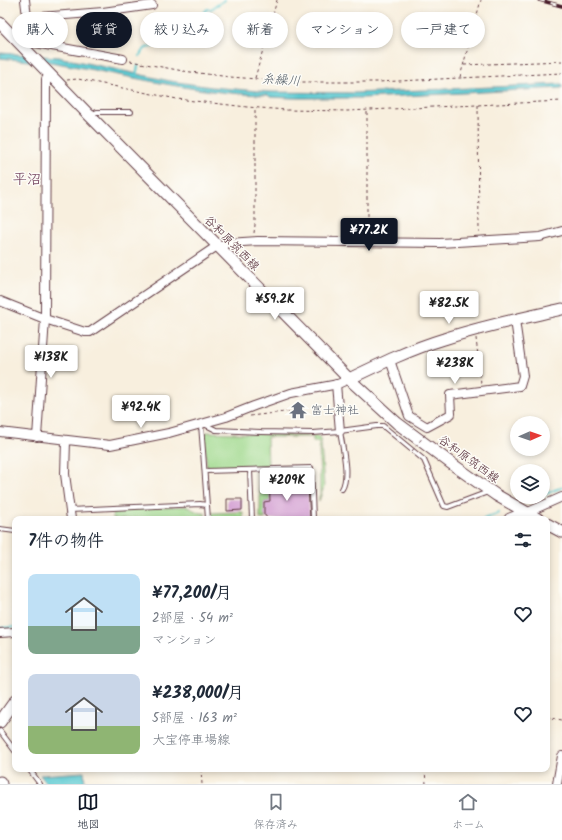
<!DOCTYPE html>
<html lang="ja">
<meta charset="utf-8">
<style>
:root{--surface:#fff;--page:#f6f6f7;--text:#1f2937;--muted:#747a83;--line:#e0e1e3;--accent:#111827}
body{margin:0;font-family:Kalam,"Klee One",sans-serif;background:var(--page);color:var(--text);height:100vh;display:flex;flex-direction:column;font-size:15px;white-space:nowrap}
*{box-sizing:border-box;margin:0}
p{font-size:13px;color:var(--muted)}
.icon{flex:none;width:22px;height:22px;fill:none;stroke:currentColor;stroke-width:2;stroke-linecap:round;stroke-linejoin:round}
.map{position:relative;flex:1;overflow:hidden}
.sheet{position:absolute;left:12px;top:516px;width:538px;height:256px;display:flex;flex-direction:column;background:var(--surface);border-radius:8px;box-shadow:0 2px 6px #0003}
.sheet>*{flex:none}
.banner{position:absolute;left:12px;top:12px;width:538px;height:36px;display:flex;gap:8px}
.needle{width:26px;rotate:88deg}
.fabs{position:absolute;left:510px;top:416px;display:grid;gap:8px}
.fabs a{display:grid;place-items:center;width:40px;height:40px;border-radius:50%;background:var(--surface);box-shadow:0 2px 6px #0003;font-size:20px}
.price{position:absolute;translate:-50% -34px;padding:0 9px;border-radius:4px;background:#fff;color:#222;font-size:13px;line-height:26px;filter:drop-shadow(0 1px 2px #0008)}
.price::after{content:'';position:absolute;left:50%;top:24px;width:12px;height:9px;margin-left:-6px;background:inherit;clip-path:polygon(0 0,100% 0,50% 100%)}
.price.current{background:var(--accent);color:#fff}
ul{padding:0;list-style:none}
li{display:flex;align-items:center;gap:12px;height:100px;padding:0 16px}
li span{display:grid;place-items:center;flex:none;width:112px;height:80px;border-radius:8px;color:#555}
li>.icon{margin-inline-start:auto}
span .icon{width:48px;height:48px;fill:#fffc;stroke-width:1}
li b{font-size:17px}
h2{display:flex;justify-content:space-between;align-items:center;height:48px;padding:0 16px;font-size:17px}
.tag{padding:0 14px;border-radius:18px;background:var(--surface);box-shadow:0 2px 6px #0003;font-size:14px;line-height:36px}
.tag.current{background:var(--accent);color:#fff}
.tab-bar{display:flex;justify-content:space-around;align-items:center;height:56px;border-top:1px solid var(--line);background:var(--surface);font-size:11px;color:var(--muted)}
.tab-bar a{display:grid;justify-items:center;gap:2px}
.tab-bar .current{color:var(--accent)}
.map>svg:first-child{display:block}
</style>
<div class="map">
<svg width="562" height="784" viewBox="0 0 562 784">
<rect width="100%" height="100%" fill="#fdfcf7"/>
<filter id="ink" filterUnits="userSpaceOnUse"><feTurbulence type="fractalNoise" baseFrequency=".025" numOctaves="2"/><feDisplacementMap in="SourceGraphic" scale="8" xChannelSelector="R" yChannelSelector="G"/><feConvolveMatrix kernelMatrix="1 2 1 2 8 2 1 2 1" color-interpolation-filters="sRGB"/></filter>
<filter id="wash" filterUnits="userSpaceOnUse"><feTurbulence type="fractalNoise" baseFrequency=".012" numOctaves="4" result="noise"/><feDisplacementMap in="SourceGraphic" scale="16" xChannelSelector="R" yChannelSelector="G"/><feGaussianBlur stdDeviation="0.9" result="paint"/><feColorMatrix in="noise" values="0 0 0 0 0 0 0 0 0 0 0 0 0 0 0 0 0 1.4 0 .05"/><feComposite in="paint" operator="in"/></filter>
<g filter="url(#wash)">
<rect width="100%" height="100%" fill="#f8efde"/>
<!-- green -->
<path fill="#9ed88b" stroke="#747c5b" d="M207,432L318,436L320,438L321,444L324,487L319,501V496L320,495L319,442H313V437H267L268,466L207,468L204,437V434Z
M269,477L270,501L264,502L265,519H260V480L262,478Z
M186,506L200,513H205V519H113V510Z
M243,512V519H211V513Z"/>
<!-- water -->
<path fill="#5dcad2" stroke="#54747e" d="M0,53L58,57L170,81L211,87L270,92L355,93L562,84V88L363,98H292L270,97L268,95C192,94 119,73 44,61H29L0,58Z
M84,772L85,784H47L40,775Z"/>
<g fill="none" stroke-linecap="round" stroke-linejoin="round">
<!-- stream -->
<path stroke="#5dcad2" stroke-width="2" d="M140,56L141,53L146,48L151,47L176,35L196,16L203,14L207,9H211L225,0
M136,76L138,66
M543,495L562,487
M526,502L537,497
M484,519L499,513
M0,628L15,627"/>
</g>
<g id="blocks">
<!-- building -->
<path fill="#d4a0d3" d="M269,477H282V488H295V483H301L302,487H308L310,519H266V515H264V502L270,501Z
M227,499H242V510L227,511Z"/>
</g>
</g>
<g filter="url(#ink)">
<use href="#blocks" fill-opacity="0" stroke="#643e46" stroke-width="1"/>
<g fill="none" stroke-linecap="round" stroke-linejoin="round">
<!-- lane casing -->
<g stroke="#643e46" stroke-width="6">
<path id="lane" d="M90,115L97,112H131
M201,424L208,519
M204,424L216,430L261,432L313,433L340,431L377,426H383L424,460L444,506L448,507L488,492
M340,431C342,446 350,476 342,489
M250,470L252,519
M205,471L311,468L313,519
M70,510L200,504L207,505
M0,529L15,531
M0,731L15,751
M29,769L40,784"/>
</g>
<!-- street casing -->
<g stroke="#643e46" stroke-width="10">
<path id="street" d="M25,0L30,42
M28,18L103,12L152,5
M20,43L30,42L123,59
M0,301L45,319L85,332H90L217,246L228,243L258,241L440,243L540,237L562,231
M390,360L409,416L427,427L451,414L450,395L520,386L523,376L515,320
M336,384L340,431
M0,432L110,445L169,433L226,417L254,406L291,393L338,384L349,379
M37,437L45,319L46,79L50,76
M66,441L65,474L71,519
M526,513L562,497
M0,633L15,632
M557,784L562,756"/>
</g>
<!-- secondary casing -->
<g stroke="#643e46" stroke-width="13">
<path id="secondary" d="M0,23L89,115L349,379L397,423L452,464L496,495L538,519
M349,379C380,364 411,349 444,339C483,326 523,318 562,309
M510,519L526,513
M547,524L562,532
M0,722L15,701
M0,782L1,784"/>
</g>
<!-- path -->
<path stroke="#643e46" stroke-width="1" stroke-dasharray="3 3" stroke-linecap="butt" d="M130,61L183,71L230,77L298,82H378L562,73
M464,65L562,61
M460,77L481,0
M255,78L277,0
M67,80L78,79L177,99L247,107L286,110L348,111L562,101
M478,105L479,232
M254,233L255,225V108
M367,235V110
M476,338L481,384
M250,416L293,411
M547,717L562,720
M201,769L202,784
M425,769L426,784"/>
<!-- lane -->
<use href="#lane" stroke="#fff" stroke-width="4"/>
<!-- street -->
<use href="#street" stroke="#fff" stroke-width="8"/>
<!-- secondary -->
<use href="#secondary" stroke="#fff" stroke-width="11"/>
<!-- rail casing -->
<g stroke="#4a1f2b" stroke-width="3.5">
<path id="rail" d="M539,0L562,6"/>
</g>
<!-- rail -->
<use href="#rail" stroke="#fdfcf7" stroke-width="2" stroke-dasharray="6" stroke-linecap="butt"/>
<!-- path-bridge -->
<path stroke="#643e46" stroke-width="1" stroke-dasharray="3 3" stroke-linecap="butt" d="M412,451L427,432"/>
</g>
</g>
<!-- icons -->
<defs>
<g id="temple-bare" transform="scale(1.38)"><path d="M0-6L5-2H3V0L6.5 2.5H4V6H1.5V3h-3V6H-4V2.5H-6.5L-3 0V-2H-5Z" fill="#6b7280" stroke="#fdfcf7" stroke-width="2.5" paint-order="stroke"/></g>
</defs>
<g fill-rule="evenodd">
<use href="#temple-bare" x="298" y="410"/>
</g>
<g text-anchor="middle" stroke-width="3" stroke-linejoin="round" paint-order="stroke">
<!-- street labels -->
<g font-size="12" fill="#4a1f2b" stroke="#fdfcf7">
<text transform="translate(232 243) rotate(45)" y="4">谷和原筑西線</text>
<text transform="translate(469 459) rotate(36)" y="4">谷和原筑西線</text>
</g>
<!-- worship labels -->
<g font-size="12" fill="#5b616d" stroke="#fdfcf7" text-anchor="start">
<text x="311" y="414">富士神社</text>
</g>
<!-- water labels -->
<g font-size="13" font-style="italic" fill="#515b65" stroke="#fdfcf7">
<text transform="translate(281 79) rotate(4)" y="5">糸繰川</text>
</g>
<!-- quarter labels -->
<g font-size="14" font-weight="bold" fill="#7a4c66" stroke="#fdfcf7">
<text x="27" y="184">平沼</text>
</g>
</g>
</svg>
<div class="fabs">
<a><svg class="needle" viewBox="-14 -14 28 28"><path d="M0-13l5 13h-10z" fill="#e53935"/><path d="M0 13l5-13h-10z" fill="#747a83"/></svg></a>
<a><svg class="icon" aria-label="layers" viewBox="0 0 24 24"><path d="M12 4l9 5-9 5-9-5zM3 14l9 5 9-5"/></svg></a>
</div>
<b class="price current" style="left:369px;top:252px">¥77.2K</b>
<b class="price" style="left:275px;top:321px">¥59.2K</b>
<b class="price" style="left:449px;top:325px">¥82.5K</b>
<b class="price" style="left:51px;top:379px">¥138K</b>
<b class="price" style="left:455px;top:385px">¥238K</b>
<b class="price" style="left:141px;top:429px">¥92.4K</b>
<b class="price" style="left:287px;top:502px">¥209K</b>
<div class="banner">
<a class="tag">購入</a>
<a class="tag current">賃貸</a>
<a class="tag">絞り込み</a>
<a class="tag">新着</a>
<a class="tag">マンション</a>
<a class="tag">一戸建て</a>
</div>
<section class="sheet">
<h2>7件の物件<svg class="icon" aria-label="filters" viewBox="0 0 24 24"><path d="M4 7h16M4 17h16"/><circle cx="9" cy="7" r="2"/><circle cx="15" cy="17" r="2"/></svg></h2>
<ul>
<li><span style="background:linear-gradient(#bfe0f5 65%,#7fa58c 0)"><svg class="icon" aria-label="home" viewBox="0 0 24 24"><path d="M3 11l9-7 9 7M6 9v11h12V9"/></svg></span><div><b>¥77,200/月</b><p>2部屋 · 54 m²</p><p>マンション</p></div><svg class="icon" aria-label="heart" viewBox="0 0 24 24"><path d="M12 20l-8-8c-3-5 5-10 8-4 3-6 11-1 8 4z"/></svg></li>
<li><span style="background:linear-gradient(#c9d6e8 65%,#8fb573 0)"><svg class="icon" aria-label="home" viewBox="0 0 24 24"><path d="M3 11l9-7 9 7M6 9v11h12V9"/></svg></span><div><b>¥238,000/月</b><p>5部屋 · 163 m²</p><p>大宝停車場線</p></div><svg class="icon" aria-label="heart" viewBox="0 0 24 24"><path d="M12 20l-8-8c-3-5 5-10 8-4 3-6 11-1 8 4z"/></svg></li>
</ul>
</section>
</div>
<nav class="tab-bar">
<a class="current"><svg class="icon" aria-label="map" viewBox="0 0 24 24"><path d="M3 6l6-2 6 2 6-2v14l-6 2-6-2-6 2zM9 4v14M15 6v14"/></svg>地図</a>
<a><svg class="icon" aria-label="saved" viewBox="0 0 24 24"><path d="M7 4h10v16l-5-4-5 4z"/></svg>保存済み</a>
<a><svg class="icon" aria-label="home" viewBox="0 0 24 24"><path d="M3 11l9-7 9 7M6 9v11h12V9"/></svg>ホーム</a>
</nav>
